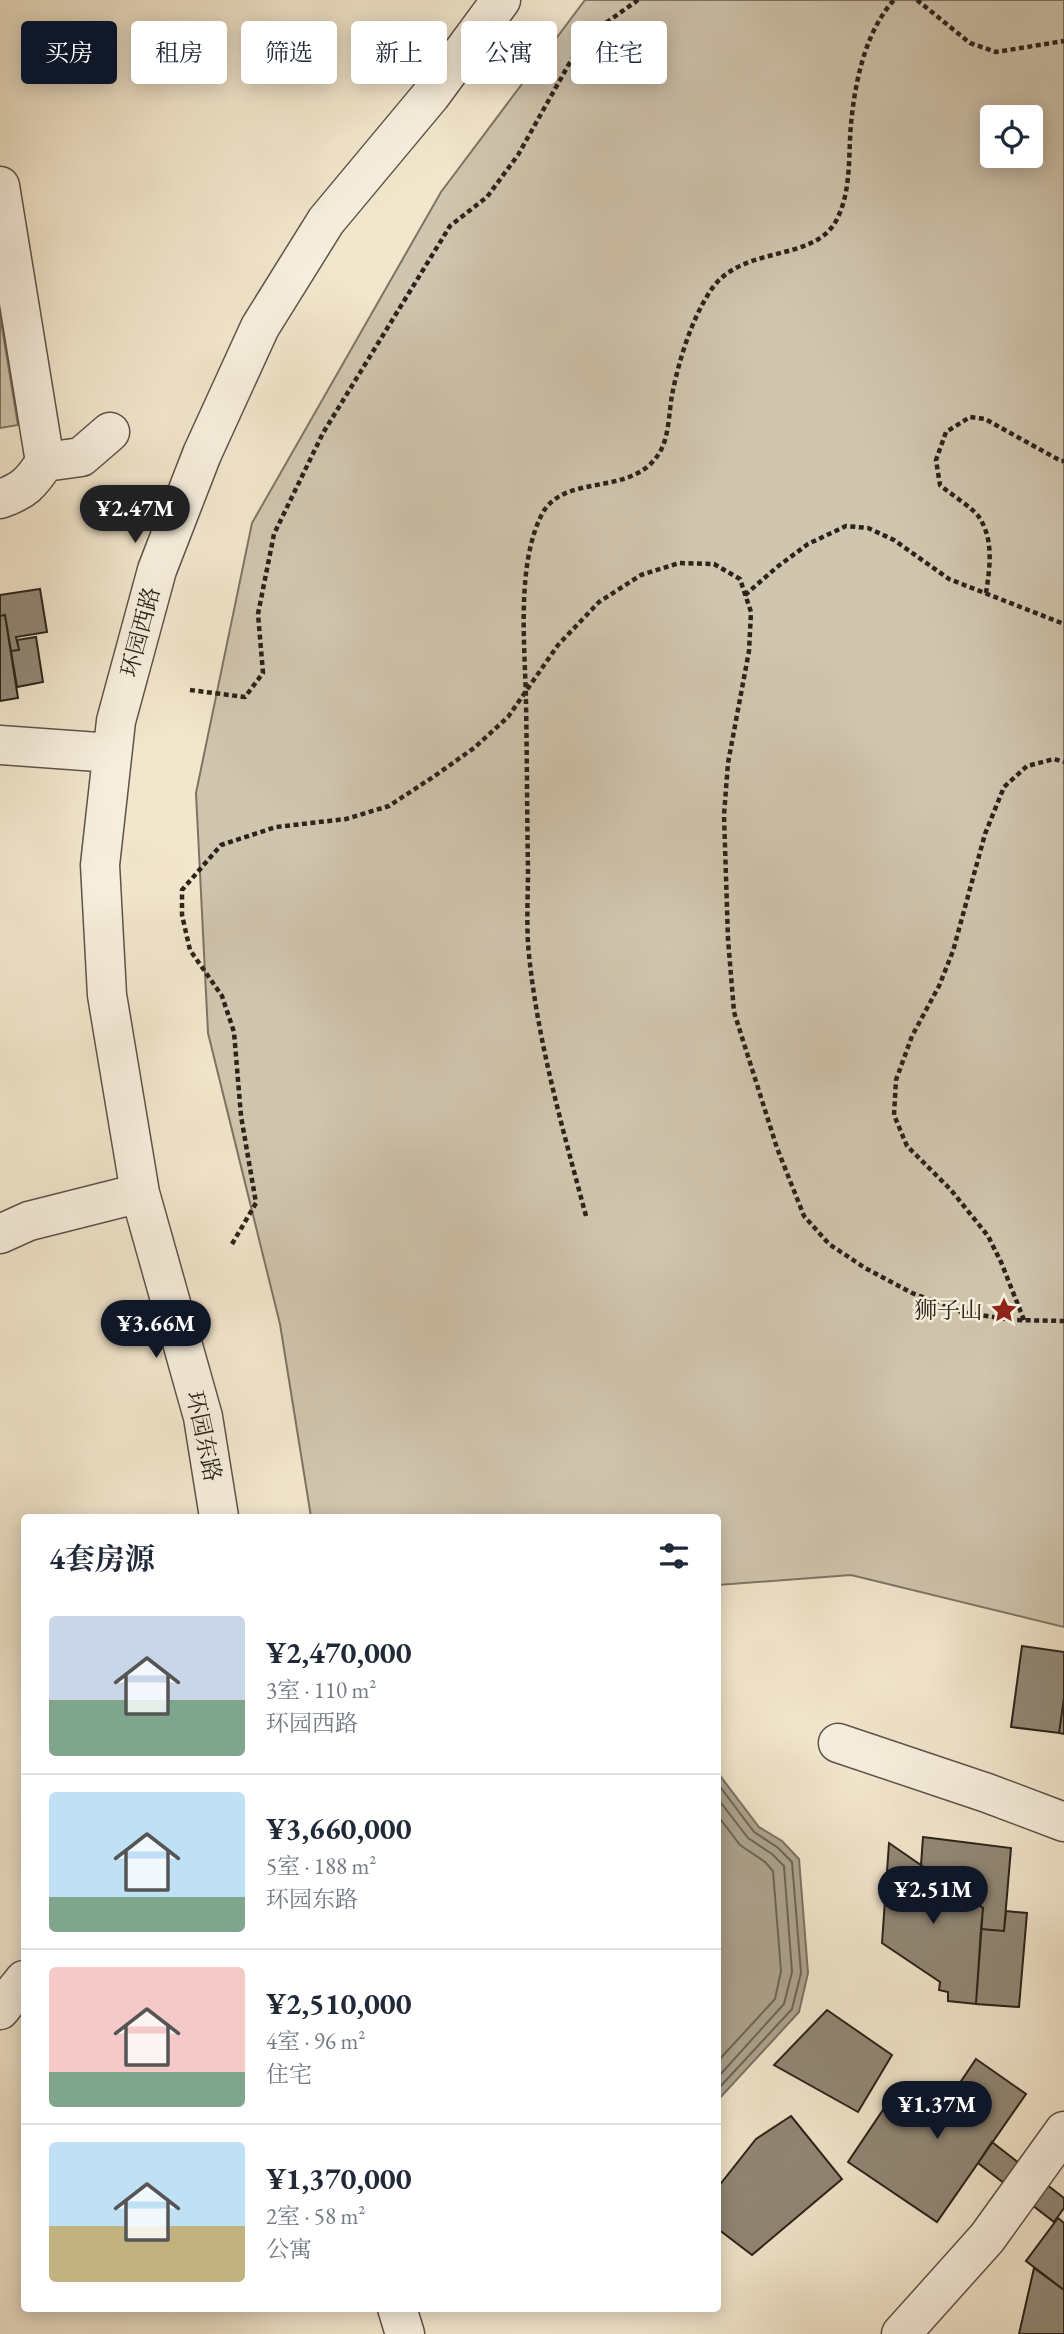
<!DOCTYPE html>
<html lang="zh">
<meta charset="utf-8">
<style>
:root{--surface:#fff;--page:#f6f6f7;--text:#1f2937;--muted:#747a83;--line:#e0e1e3;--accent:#111827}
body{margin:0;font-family:"EB Garamond","Noto Serif SC",serif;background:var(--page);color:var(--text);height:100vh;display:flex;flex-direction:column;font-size:26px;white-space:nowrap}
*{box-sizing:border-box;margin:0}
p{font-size:23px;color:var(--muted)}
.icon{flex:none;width:38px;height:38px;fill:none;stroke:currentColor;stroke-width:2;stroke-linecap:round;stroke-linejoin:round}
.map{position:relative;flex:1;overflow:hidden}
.side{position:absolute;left:21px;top:1514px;width:700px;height:798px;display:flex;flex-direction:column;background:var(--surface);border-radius:7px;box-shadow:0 4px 18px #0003}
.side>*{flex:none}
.hud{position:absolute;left:21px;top:21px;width:700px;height:63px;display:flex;gap:14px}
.fabs{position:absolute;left:980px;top:105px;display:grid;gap:14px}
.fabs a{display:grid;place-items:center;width:63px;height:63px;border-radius:7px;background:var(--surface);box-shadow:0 4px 18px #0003;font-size:35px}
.price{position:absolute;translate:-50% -60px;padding:0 16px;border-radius:24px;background:var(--accent);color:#fff;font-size:23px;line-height:46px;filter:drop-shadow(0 2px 4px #0008)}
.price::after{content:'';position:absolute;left:50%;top:42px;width:21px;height:16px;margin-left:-10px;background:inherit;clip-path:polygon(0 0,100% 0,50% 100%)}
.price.selected{background:#222;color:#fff}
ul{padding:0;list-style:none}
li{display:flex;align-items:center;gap:21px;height:175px;padding:0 28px}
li+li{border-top:2px solid var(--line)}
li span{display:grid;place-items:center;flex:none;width:196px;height:140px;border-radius:7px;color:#555}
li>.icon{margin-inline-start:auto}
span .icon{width:84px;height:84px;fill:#fffc;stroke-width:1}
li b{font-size:30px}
h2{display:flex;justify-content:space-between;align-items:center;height:84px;padding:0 28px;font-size:30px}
.pill{padding:0 24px;border-radius:7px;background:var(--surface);box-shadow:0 4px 18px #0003;font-size:24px;line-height:63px}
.pill.selected{background:var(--accent);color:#fff}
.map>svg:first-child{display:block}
</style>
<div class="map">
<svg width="1064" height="2334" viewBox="0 0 1064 2334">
<rect width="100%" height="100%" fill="#f2e6cc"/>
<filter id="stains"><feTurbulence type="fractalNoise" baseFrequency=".00286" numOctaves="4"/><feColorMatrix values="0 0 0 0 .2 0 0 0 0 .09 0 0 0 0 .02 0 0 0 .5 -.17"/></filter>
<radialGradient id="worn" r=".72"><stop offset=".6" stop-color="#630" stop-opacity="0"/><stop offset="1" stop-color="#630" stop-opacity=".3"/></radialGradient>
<!-- green -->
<path fill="#d0c5ae" stroke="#7e7464" stroke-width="2" fill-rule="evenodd" d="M585,0H1064V1627L851,1575L718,1585V1517H311L280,1324L208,1033L196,793L252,523L441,192ZM992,117H1031V156H992Z
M0,315L18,425L0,428Z"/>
<!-- water -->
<path fill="#aea490" stroke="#7a7161" stroke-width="2" d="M718,1773L759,1827L782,1841L799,1859L808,1973L799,2012L718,2100Z"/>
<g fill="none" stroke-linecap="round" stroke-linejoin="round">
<!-- shore -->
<path stroke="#6c6456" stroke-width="2" d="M718,1784L754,1832L777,1847L792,1862L801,1973L792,2009L718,2089
M718,1799L748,1838L772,1854L784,1866L792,1972L784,2004L718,2077
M718,1816L740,1845L765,1862L773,1871L781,1971L775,1999L718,2061"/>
</g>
<!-- building -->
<path fill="#928977" stroke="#2b241b" stroke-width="2" d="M40,589L47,632L16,637L19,650L11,651L5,615L0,616V595Z
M5,615L18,698L0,701V616Z
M36,637L43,682L17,687L11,651L19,650L17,640Z
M1022,1646L1064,1652V1698L1059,1733L1011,1727Z
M1064,1698V1734L1059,1733Z
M923,1837L1011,1848L1004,1931L981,1929L983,1908L921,1865Z
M889,1843L983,1908L976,2004L948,2001V1992L939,1990L940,1982L882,1943Z
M1006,1911L1027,1913L1019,2007L976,2004L981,1929L1004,1931Z
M827,2010L892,2055L858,2112L774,2065Z
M976,2059L1026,2094L937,2222L848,2162L893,2095L933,2123Z
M791,2116L842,2179L752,2255L718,2229V2187L756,2139Z
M992,2142L1064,2198V2208L1054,2222L978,2163Z
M1058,2218L1064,2223V2290L1026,2261Z
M1034,2268L1064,2290V2334H1019Z"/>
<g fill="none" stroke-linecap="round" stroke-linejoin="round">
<!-- minor casing -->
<g stroke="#5d5447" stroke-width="41">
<path id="minor" d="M0,186L45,462C31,483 24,491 0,499
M45,462L81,457L110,432
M0,745L112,753
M0,1234L29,1221L140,1193
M219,1517L203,1417L140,1193L107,995L100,865L116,721L157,570L202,454L260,327L326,221L431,95L501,0
M838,1743L987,1793L1064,1822
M0,2010L24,1980
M397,2308L405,2334
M901,2334L987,2238L1064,2131"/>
</g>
<!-- path -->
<path stroke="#2b241b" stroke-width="4.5" stroke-dasharray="5 3.5" stroke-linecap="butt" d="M917,0L970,43L996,52L1064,41
M986,593C990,567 994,540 979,517C973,508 949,493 940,485L936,460L946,432L970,417L985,419L1061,461H1064
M745,595L777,567L808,544L846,526L868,528L894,540L949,579L1064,624
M190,690L245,697L263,673L258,614L274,534L323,433L450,226L487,197L518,155L569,64L589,35L638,0
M586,1216C563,1130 538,1043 529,955C526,927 528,898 528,870C527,814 527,758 526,702C525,645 516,565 542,514C565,471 635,499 661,450C669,435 669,412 672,395C679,360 691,320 711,290C742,244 813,263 836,221C852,191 848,156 851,124C855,82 865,32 894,0
M232,1244L256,1203L241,1116L234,1032L222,996L190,950L182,915V890L221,845L276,827L346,819L389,806L436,775L474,748L508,717L558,645L599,602L641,575L679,563L714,564L740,579L751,612L749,651L728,763L724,815L728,939L734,1012L777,1148L804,1216L829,1244L865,1268L912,1293L961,1312L1012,1320L1064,1321
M1024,1320L1001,1262L988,1236L951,1190L907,1146L894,1115L896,1080L912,1036L939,986L953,951L985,834L1004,787L1027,766L1054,759L1064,762"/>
<!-- minor -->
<use href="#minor" stroke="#f7efde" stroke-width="38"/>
</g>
<!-- icons -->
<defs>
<g id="sight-bare" transform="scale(2.1)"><path d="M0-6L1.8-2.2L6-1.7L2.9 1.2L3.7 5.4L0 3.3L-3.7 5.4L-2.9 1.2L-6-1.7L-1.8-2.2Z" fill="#8f2418" stroke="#f7efde" stroke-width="2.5" paint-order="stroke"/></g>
</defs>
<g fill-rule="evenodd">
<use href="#sight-bare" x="1004" y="1310"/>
</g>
<g text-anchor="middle" stroke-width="5" stroke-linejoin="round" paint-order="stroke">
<!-- street labels -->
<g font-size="23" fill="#2b241b" stroke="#f7efde">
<text transform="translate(140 632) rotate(-75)" y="8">环园西路</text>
<text transform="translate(204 1436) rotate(78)" y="8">环园东路</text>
</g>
<!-- poi labels -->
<g font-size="23" fill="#2b241b" stroke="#f7efde" text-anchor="end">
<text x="983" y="1318">狮子山</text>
</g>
</g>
<rect width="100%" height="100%" filter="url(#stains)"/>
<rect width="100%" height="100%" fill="url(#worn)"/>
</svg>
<div class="fabs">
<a><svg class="icon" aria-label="locate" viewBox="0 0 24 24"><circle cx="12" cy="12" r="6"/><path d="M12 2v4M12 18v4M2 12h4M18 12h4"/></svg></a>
</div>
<b class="price selected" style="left:135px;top:545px">¥2.47M</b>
<b class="price" style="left:156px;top:1360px">¥3.66M</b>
<b class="price" style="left:933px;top:1926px">¥2.51M</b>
<b class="price" style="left:937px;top:2141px">¥1.37M</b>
<div class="hud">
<a class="pill selected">买房</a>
<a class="pill">租房</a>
<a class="pill">筛选</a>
<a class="pill">新上</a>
<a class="pill">公寓</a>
<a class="pill">住宅</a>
</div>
<section class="side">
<h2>4套房源<svg class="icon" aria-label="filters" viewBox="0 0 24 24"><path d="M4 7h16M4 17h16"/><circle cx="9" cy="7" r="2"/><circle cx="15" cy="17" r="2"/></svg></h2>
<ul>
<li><span style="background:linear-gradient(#c9d6e8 60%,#7fa58c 0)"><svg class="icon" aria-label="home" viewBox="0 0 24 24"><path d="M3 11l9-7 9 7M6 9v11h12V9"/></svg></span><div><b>¥2,470,000</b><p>3室 · 110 m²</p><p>环园西路</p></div></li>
<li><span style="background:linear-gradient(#bfe0f5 75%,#7fa58c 0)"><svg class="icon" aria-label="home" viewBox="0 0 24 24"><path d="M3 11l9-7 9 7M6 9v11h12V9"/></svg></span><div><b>¥3,660,000</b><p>5室 · 188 m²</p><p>环园东路</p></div></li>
<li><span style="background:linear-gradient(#f6c9c9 75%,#7fa58c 0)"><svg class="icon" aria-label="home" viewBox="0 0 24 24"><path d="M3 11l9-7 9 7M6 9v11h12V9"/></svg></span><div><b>¥2,510,000</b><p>4室 · 96 m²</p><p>住宅</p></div></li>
<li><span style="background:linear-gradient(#bfe0f5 60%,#c2b280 0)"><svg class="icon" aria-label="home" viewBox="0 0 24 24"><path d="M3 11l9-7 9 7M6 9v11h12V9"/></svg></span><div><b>¥1,370,000</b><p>2室 · 58 m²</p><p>公寓</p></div></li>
</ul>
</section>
</div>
